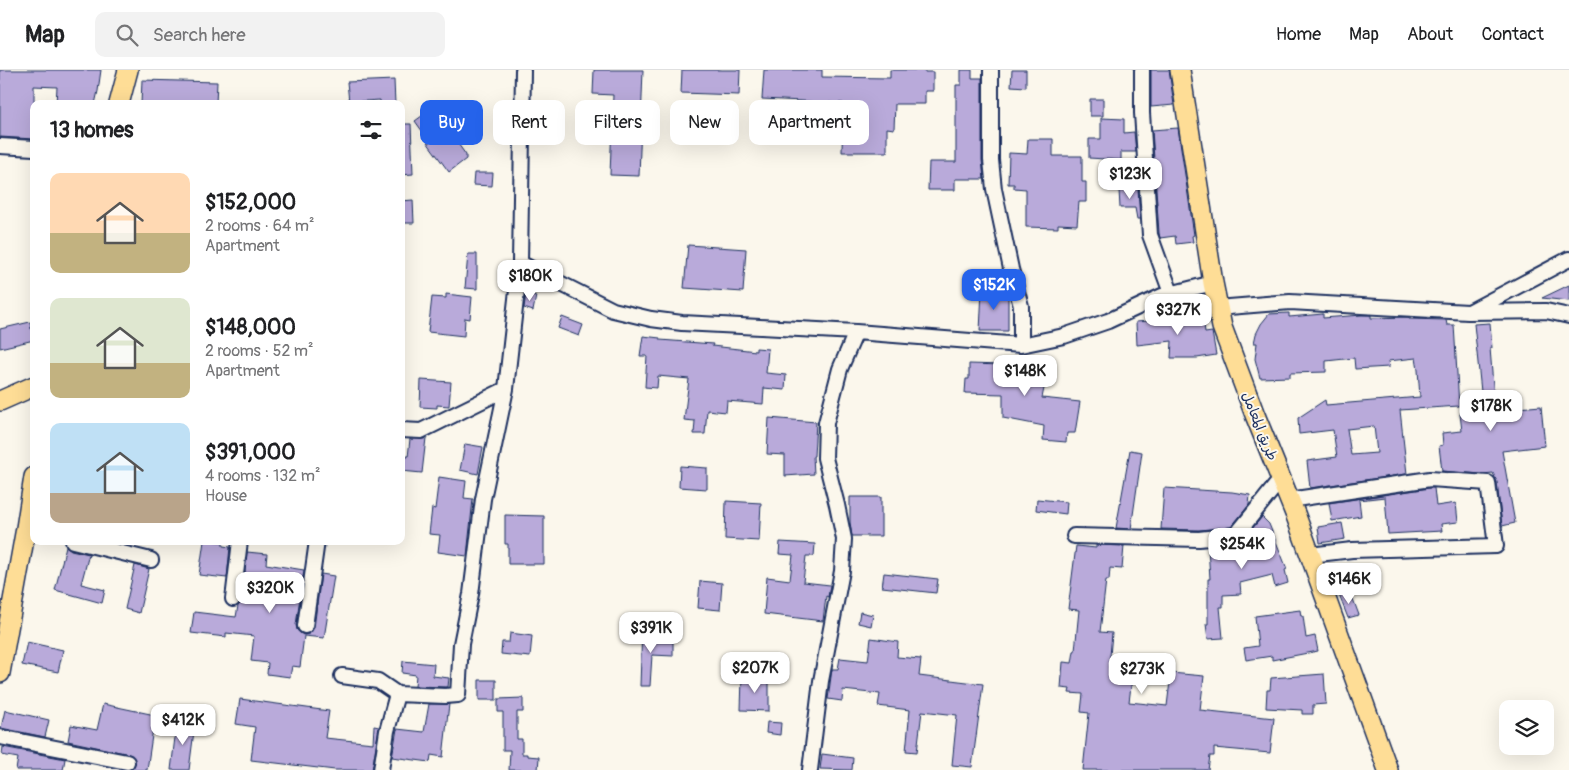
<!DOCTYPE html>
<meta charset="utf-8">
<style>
:root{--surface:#fff;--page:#f2f2f2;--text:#202124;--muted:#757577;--line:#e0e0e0;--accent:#2563eb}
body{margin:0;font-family:Pangolin,"Playpen Sans Arabic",sans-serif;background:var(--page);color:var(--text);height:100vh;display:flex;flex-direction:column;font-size:19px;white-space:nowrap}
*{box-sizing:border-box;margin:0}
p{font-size:16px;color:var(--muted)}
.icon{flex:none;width:28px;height:28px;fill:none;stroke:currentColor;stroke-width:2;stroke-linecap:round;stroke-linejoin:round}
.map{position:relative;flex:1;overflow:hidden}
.sheet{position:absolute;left:30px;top:30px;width:375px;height:445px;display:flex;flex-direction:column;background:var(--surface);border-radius:10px;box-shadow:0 5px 20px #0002}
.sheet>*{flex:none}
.hud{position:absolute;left:420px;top:30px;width:475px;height:45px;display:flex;gap:10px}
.controls{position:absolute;left:1499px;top:630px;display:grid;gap:10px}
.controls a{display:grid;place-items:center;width:55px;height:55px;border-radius:10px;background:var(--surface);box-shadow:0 5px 20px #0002;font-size:25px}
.price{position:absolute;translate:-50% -42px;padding:0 11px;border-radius:10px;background:#fff;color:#222;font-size:16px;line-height:32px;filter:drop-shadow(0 1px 2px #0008)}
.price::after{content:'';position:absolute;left:50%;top:30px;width:15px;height:11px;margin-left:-8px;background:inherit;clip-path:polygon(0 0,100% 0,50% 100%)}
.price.active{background:var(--accent);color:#fff}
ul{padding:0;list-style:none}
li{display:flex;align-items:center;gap:15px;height:125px;padding:0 20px}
li span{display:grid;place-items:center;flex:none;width:140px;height:100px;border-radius:10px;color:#555}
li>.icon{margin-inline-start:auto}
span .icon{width:60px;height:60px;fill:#fffc;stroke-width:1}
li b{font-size:21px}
h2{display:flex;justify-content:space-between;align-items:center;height:60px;padding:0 20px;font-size:21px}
.pill{padding:0 18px;border-radius:10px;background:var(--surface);box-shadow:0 5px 20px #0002;font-size:18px;line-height:45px}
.pill.active{background:var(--accent);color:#fff}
header{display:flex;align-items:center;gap:30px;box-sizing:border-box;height:70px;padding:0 25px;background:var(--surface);border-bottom:1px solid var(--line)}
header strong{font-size:24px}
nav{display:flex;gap:28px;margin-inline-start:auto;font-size:18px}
.search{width:350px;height:45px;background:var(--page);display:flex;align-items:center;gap:12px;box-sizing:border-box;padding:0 18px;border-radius:10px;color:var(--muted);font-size:19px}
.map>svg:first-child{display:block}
</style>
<header>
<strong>Map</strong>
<div class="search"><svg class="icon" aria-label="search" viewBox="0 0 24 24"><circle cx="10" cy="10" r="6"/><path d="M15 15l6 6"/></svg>Search here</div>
<nav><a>Home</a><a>Map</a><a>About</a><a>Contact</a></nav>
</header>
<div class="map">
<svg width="1569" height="700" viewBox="0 0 1569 700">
<rect width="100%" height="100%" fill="#fbf7ec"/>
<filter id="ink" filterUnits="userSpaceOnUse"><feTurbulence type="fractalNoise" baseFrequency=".02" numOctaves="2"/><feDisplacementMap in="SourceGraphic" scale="10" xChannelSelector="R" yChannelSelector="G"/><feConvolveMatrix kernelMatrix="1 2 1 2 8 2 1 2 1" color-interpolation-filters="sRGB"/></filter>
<g filter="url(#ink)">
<!-- building -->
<path fill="#b9aada" stroke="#1b2f5e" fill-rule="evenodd" d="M0,0H101L98,21L95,34H56L57,17L34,16V69L0,67Z
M594,0H643L639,106L610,105L613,25L593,24Z
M682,0H740L739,25L681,23Z
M764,0H822V7L890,8V0H925V2H933V21H925V34H895L894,59L887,58V82H842L843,33L762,29Z
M961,0H972V8H982V90L984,109H955V120H928L929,92H956V15H961Z
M1012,0H1026V17L1011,16Z
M1151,0H1169L1174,35L1151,37Z
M142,10L217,12L216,34H141Z
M394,10L395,34H380V30L349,32L347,12Z
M1090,29H1103V46H1090Z
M437,35L456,60L451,64L466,85V89L449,102L427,72H430L415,51Z
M1101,48L1124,49V63L1134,62L1136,82H1121V90L1089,88V69H1101Z
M401,54H411L413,104L401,105Z
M1178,58L1194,165L1192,166L1193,172L1176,174L1175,166L1160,168L1159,163L1152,60Z
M1028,69H1053V86H1082V112H1086V132H1079L1077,155L1058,154V158L1026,157V119L1014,118V114H1008L1009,83L1027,84Z
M474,103H493L492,116L473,115Z
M1133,119H1138L1140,149H1137L1135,138H1120L1119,120Z
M413,130L414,153H401V131Z
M688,175L746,179L743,222L684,218Z
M468,184H477V219L465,218Z
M1569,215V231L1542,228Z
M982,220L1008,221V261H980Z
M526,223L536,226L533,241L524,238Z
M446,224L472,227L470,249L465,248L464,266L428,262L432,227L446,228Z
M1289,243V247L1323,244V248L1362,245H1371V248L1409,247V249L1446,250L1447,255H1454L1459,336L1400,340L1407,404L1310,418L1307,391L1337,387L1333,360L1299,364L1298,348L1325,330L1326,335L1420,327L1418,300L1416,288L1388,291L1389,297L1355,299L1354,288L1326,291V302L1290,303V307L1260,308L1255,289L1257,273H1254L1256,264L1261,254L1269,244ZM1374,356L1377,383L1351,385L1347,359Z
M1203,245L1205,263L1212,262L1216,285L1197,288H1171L1172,271L1137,275L1136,252L1150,251L1149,247L1160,246L1161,250Z
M562,247L583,255L579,266L558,258Z
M30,252L31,259H34V270L0,278V259Z
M1490,253L1492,278H1490L1495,340L1541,336L1545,376L1502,381L1515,453L1502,456L1497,412L1493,403L1482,404L1442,401L1439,376L1443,375L1442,363L1462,361L1460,344L1483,341L1474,254Z
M643,266L660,268V270L713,274L712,276L756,281V278L768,279L766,303L786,305L785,320L764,318L763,334L727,331L726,342L707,340L705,364H694L695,351L684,350L689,309L658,306L657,318L645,317L647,286H640Z
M1003,290L1014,291V292L1048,299L1042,328L1080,332L1075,363H1067L1066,372L1043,370L1044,356L1003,348V324L965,323L966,309H969V294L1002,295Z
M421,310L451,312L449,336L437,335V338L420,337Z
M769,348L816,352L814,386H813L814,404L785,406V385L767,384Z
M426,368L422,403L401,401V386L408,387L410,369Z
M465,374L483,377L478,404L460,400Z
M1130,380L1142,382L1131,459L1116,458Z
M680,396L707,398V419L679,417Z
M439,407L466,411L464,428L473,429L467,486L438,482L440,465L429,464L432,438L435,439Z
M1164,418L1232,422L1250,425L1249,435L1231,457L1199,460L1161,459Z
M1430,418H1434L1436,436L1456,433L1458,452L1441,454L1442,461L1388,464L1385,427L1359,430L1361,446L1332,451L1329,433Z
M850,427H881V466H852L850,452Z
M1037,429L1067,432L1066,444L1036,440Z
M726,431L761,433L759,471L725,469Z
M505,445L544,446V494H508V474H505Z
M1262,447L1269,454L1287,499L1285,500L1288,513L1275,517L1272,505L1240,513L1241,524L1223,525V537H1220L1223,568L1208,569L1206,554H1208V509H1210L1208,477L1240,473Z
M1342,453L1345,469L1320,473L1318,457Z
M204,471L223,472V476L230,477L227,508L199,505Z
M780,472L815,474L814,486H806L803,512L830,515L828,527L826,526L823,551L764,544L767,507L790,510L793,485L779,484Z
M1096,475L1124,476L1122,499L1110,498L1109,510H1106L1100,562L1112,563L1109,598L1133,600L1129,632L1167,636L1171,603L1204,606L1200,640L1274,648L1270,683L1214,678V686H1210L1208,700H1083L1089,643L1081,642L1083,624L1069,623L1070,619L1061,618L1063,592L1072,593L1074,581H1075L1079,540L1068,539L1076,476L1096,478Z
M66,476L71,480L89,484L81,514L105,520L102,533L55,520Z
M247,482L267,484L266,494L304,500L296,555L297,560L303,565L309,564L314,558L321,504L334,506L324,568L304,566L300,597L292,596L290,607L267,604L268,593L251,591L254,566L226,563V567L191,563L194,542L236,547L238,536L242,530Z
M135,495L149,499L139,543L125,539Z
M884,503L938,509L936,523L882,517Z
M700,511L722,513L720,540L698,538Z
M1350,521L1359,545L1348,548L1339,525Z
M1300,540L1301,546H1303L1306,568L1315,566L1318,581L1272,590V586L1246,590L1244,578L1258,576L1255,546Z
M860,542L873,545L871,556L858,553Z
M642,557H654L653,572H673V586L652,585L650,616H640Z
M510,563L532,566L530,587L501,584L502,572H509Z
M871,568L898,572L897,587L921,589L919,606L983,614L972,697L952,695L957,645L922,641L917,682L906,681L910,640L878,636L880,624L843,620L842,631L828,629L832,599H838L840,588L868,591Z
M27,572L63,580L58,602L22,595Z
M403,591L434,594L433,606L449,608L448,617L415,616L416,605L402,603Z
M1324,604L1326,634L1313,635V644H1302V640L1266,638L1267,620H1270L1271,608Z
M742,607L769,609V641L741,640Z
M479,610H496V630H479Z
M523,628V642H517V669H522V684H527V686L539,687L538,700H509L510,680H503V642H498V629Z
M240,629L329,641L325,668L373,673L374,656L379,657L372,700H335L251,690L255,657L236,654Z
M103,634L155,645L147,700H130L135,694V690L129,684L68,671L71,655L97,660Z
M429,634H449L443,687L431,685L430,692L392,687L397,659L424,662Z
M5,640L49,650L45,667L1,658Z
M177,651L195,653L189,700H171Z
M767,652L781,653L780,665L766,663Z
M3,677L65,689L63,700H16L18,688L2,685Z
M822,684L853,688L852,700L820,699Z"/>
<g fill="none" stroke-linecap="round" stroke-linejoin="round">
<!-- minor casing -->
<g stroke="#1b2f5e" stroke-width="18">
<path id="minor" d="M523,0L520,193L613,240L651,249L682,253L856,262L1021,275L1064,266L1108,251L1162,226L1213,213
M991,0V90L994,119L1011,199L1021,236V275
M1142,0V43L1150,165L1171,223
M0,76L34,78
M1217,238L1290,232L1468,242L1546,241L1569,246
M1471,241L1569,189
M401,360L421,361L506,319L520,193
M1289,430L1430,409L1488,413L1496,476L1352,480L1310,485
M1074,466L1199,469L1236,465L1281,409
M73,471L151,490
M233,529L240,471
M305,556L317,471
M342,606L378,611L397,624
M0,667L127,692
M381,700L387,661L397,624L445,626L458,625L461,574L471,524L483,429L506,319
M810,700L821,611L842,501L844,469L837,435L825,388L826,353L840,299L856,262"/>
</g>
<!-- major casing -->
<g stroke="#1b2f5e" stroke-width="22">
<path id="major" d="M1180,0L1213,213L1222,257L1255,345L1296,446L1388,700
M119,34L128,0
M0,331L34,316
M0,603L26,458L34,407"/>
</g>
<!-- minor -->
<use href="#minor" stroke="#fbf7ec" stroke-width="14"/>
<!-- major -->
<use href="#major" stroke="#fedd96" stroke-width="19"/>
</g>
</g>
<g text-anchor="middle" stroke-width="4" stroke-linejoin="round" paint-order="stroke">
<!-- street labels -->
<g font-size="14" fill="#1b2f5e" stroke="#fbf7ec">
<text transform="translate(1260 356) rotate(68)" y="5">طريق المعامل</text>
</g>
</g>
</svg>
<div class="controls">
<a><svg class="icon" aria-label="layers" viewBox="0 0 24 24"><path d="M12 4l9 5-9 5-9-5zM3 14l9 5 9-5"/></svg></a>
</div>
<b class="price" style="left:1130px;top:130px">$123K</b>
<b class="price" style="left:530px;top:232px">$180K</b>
<b class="price active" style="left:994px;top:241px">$152K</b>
<b class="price" style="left:1178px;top:266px">$327K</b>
<b class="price" style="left:1025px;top:327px">$148K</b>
<b class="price" style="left:1491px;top:362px">$178K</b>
<b class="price" style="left:1242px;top:500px">$254K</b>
<b class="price" style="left:1349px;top:535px">$146K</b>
<b class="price" style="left:270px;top:544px">$320K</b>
<b class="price" style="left:651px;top:584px">$391K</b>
<b class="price" style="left:755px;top:624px">$207K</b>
<b class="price" style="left:1142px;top:625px">$273K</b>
<b class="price" style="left:183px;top:676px">$412K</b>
<div class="hud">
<a class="pill active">Buy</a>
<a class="pill">Rent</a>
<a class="pill">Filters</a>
<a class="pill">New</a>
<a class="pill">Apartment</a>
</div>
<section class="sheet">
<h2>13 homes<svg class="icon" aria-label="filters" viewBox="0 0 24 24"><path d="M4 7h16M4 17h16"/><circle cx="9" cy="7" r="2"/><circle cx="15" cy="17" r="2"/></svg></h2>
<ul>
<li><span style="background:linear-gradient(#ffd9b3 60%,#c2b280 0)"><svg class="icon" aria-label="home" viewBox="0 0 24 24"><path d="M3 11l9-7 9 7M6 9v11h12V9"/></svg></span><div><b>$152,000</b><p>2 rooms · 64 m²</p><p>Apartment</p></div></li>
<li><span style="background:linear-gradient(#dfe7d0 65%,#c2b280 0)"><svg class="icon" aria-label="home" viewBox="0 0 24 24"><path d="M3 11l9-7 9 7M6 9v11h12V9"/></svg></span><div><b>$148,000</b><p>2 rooms · 52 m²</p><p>Apartment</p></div></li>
<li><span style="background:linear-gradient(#bfe0f5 70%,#b9a48a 0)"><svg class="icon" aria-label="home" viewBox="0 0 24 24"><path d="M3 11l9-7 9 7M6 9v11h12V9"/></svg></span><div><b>$391,000</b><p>4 rooms · 132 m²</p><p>House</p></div></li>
</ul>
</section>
</div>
